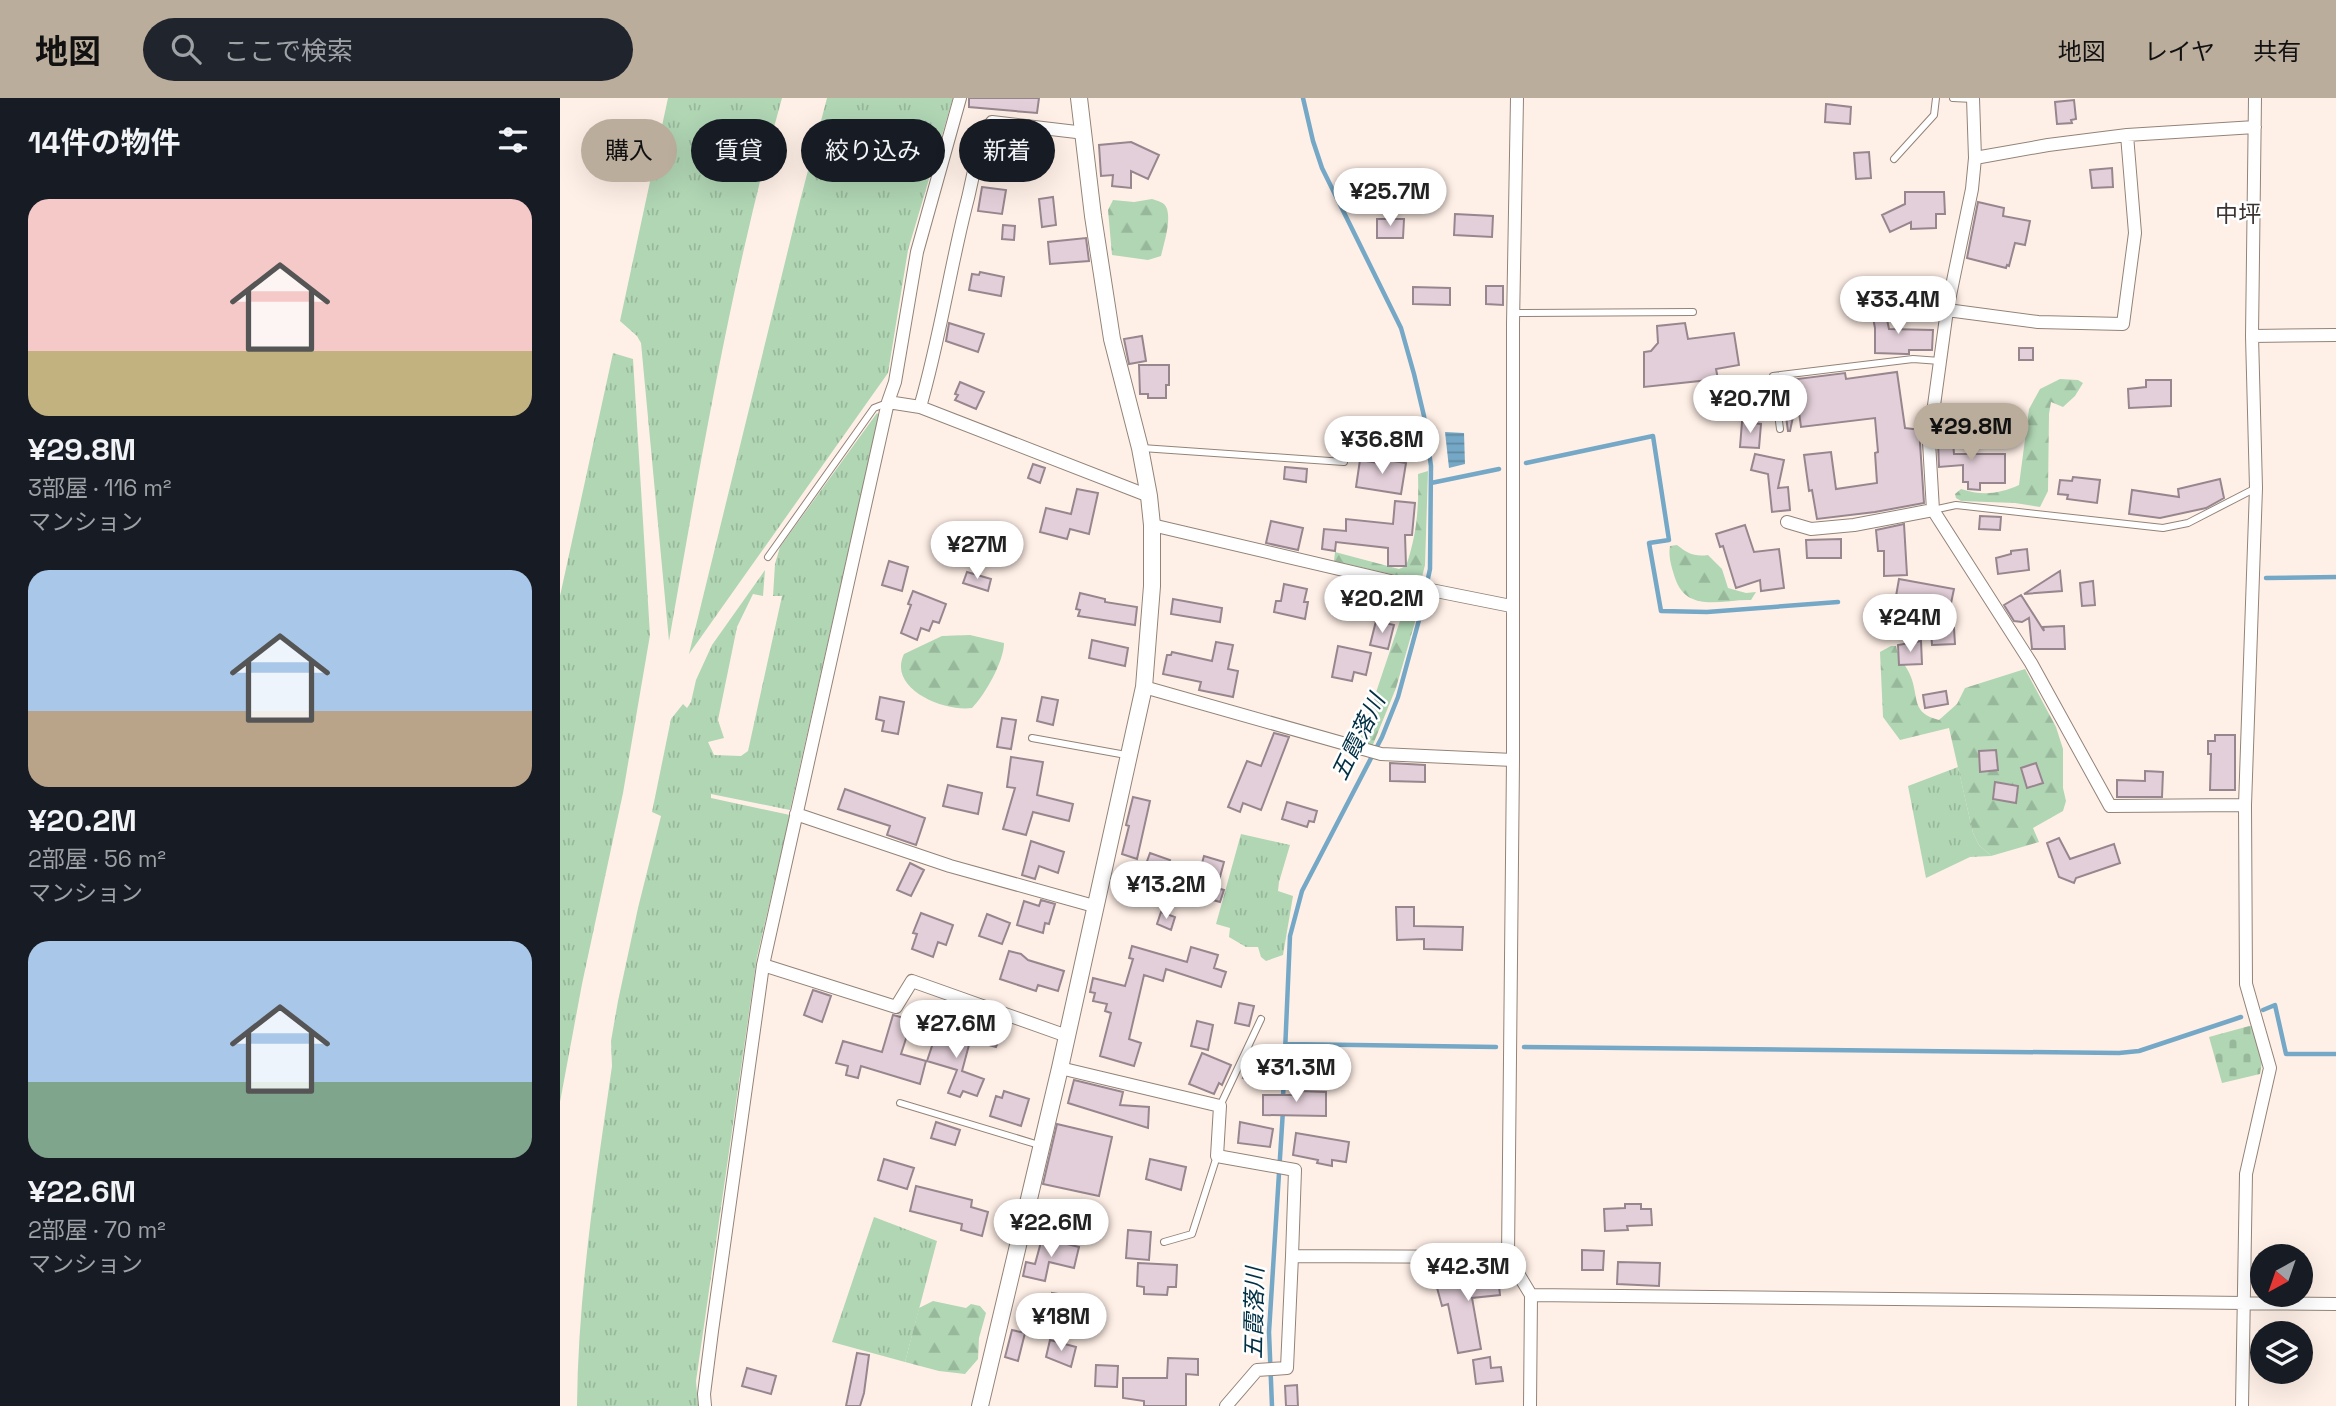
<!DOCTYPE html>
<html lang="ja">
<meta charset="utf-8">
<style>
:root{--surface:#171b24;--page:#20242c;--text:#f1f3f6;--muted:#9ea1a6;--accent:#bbad9c}
body{margin:0;font-family:"Space Grotesk","Noto Sans JP",sans-serif;background:var(--page);color:var(--text);height:100vh;display:flex;flex-direction:column;font-size:26px;white-space:nowrap}
*{box-sizing:border-box;margin:0}
p{font-size:23px;color:var(--muted)}
.icon{flex:none;width:38px;height:38px;fill:none;stroke:currentColor;stroke-width:2;stroke-linecap:round;stroke-linejoin:round}
.map{position:relative;flex:1;overflow:hidden}
.panel{display:flex;flex-direction:column;background:var(--surface);width:560px}
.panel>*{flex:none}
.top-card{position:absolute;left:21px;top:21px;width:665px;height:63px;display:flex;gap:14px}
.needle{width:46px;rotate:220deg}
.controls{position:absolute;left:1690px;top:1146px;display:grid;gap:14px}
.controls a{display:grid;place-items:center;width:63px;height:63px;border-radius:50%;background:var(--surface);box-shadow:0 7px 28px #0002;font-size:35px}
.price{position:absolute;translate:-50% -60px;padding:0 16px;border-radius:24px;background:#fff;color:#222;font-size:23px;line-height:46px;filter:drop-shadow(0 2px 4px #0008)}
.price::after{content:'';position:absolute;left:50%;top:42px;width:21px;height:16px;margin-left:-10px;background:inherit;clip-path:polygon(0 0,100% 0,50% 100%)}
.price.selected{background:var(--accent);color:#111}
ul{padding:0;list-style:none}
li{display:grid;align-content:center;gap:14px;height:371px;padding:0 28px}
li span{display:grid;place-items:center;height:217px;border-radius:21px;color:#555}
li>.icon{margin-inline-start:auto}
span .icon{width:126px;height:126px;fill:#fffc;stroke-width:1}
li b{font-size:30px}
h2{display:flex;justify-content:space-between;align-items:center;height:84px;padding:0 28px;font-size:30px}
.tag{padding:0 24px;border-radius:32px;background:var(--surface);box-shadow:0 7px 28px #0002;font-size:24px;line-height:63px}
.tag.selected{background:var(--accent);color:#111}
header{display:flex;align-items:center;gap:42px;box-sizing:border-box;height:98px;padding:0 35px;background:var(--accent);color:#111}
header strong{font-size:33px}
nav{display:flex;gap:38px;margin-inline-start:auto;font-size:24px}
.search{width:490px;height:63px;background:var(--page);display:flex;align-items:center;gap:18px;box-sizing:border-box;padding:0 24px;border-radius:38px;color:var(--muted);font-size:26px}
main{display:flex;flex:1;min-height:0}
.map>svg:first-child{display:block}
</style>
<header>
<strong>地図</strong>
<div class="search"><svg class="icon" aria-label="search" viewBox="0 0 24 24"><circle cx="10" cy="10" r="6"/><path d="M15 15l6 6"/></svg>ここで検索</div>
<nav><a>地図</a><a>レイヤ</a><a>共有</a></nav>
</header>
<main>
<section class="panel">
<h2>14件の物件<svg class="icon" aria-label="filters" viewBox="0 0 24 24"><path d="M4 7h16M4 17h16"/><circle cx="9" cy="7" r="2"/><circle cx="15" cy="17" r="2"/></svg></h2>
<ul>
<li><span style="background:linear-gradient(#f6c9c9 70%,#c2b280 0)"><svg class="icon" aria-label="home" viewBox="0 0 24 24"><path d="M3 11l9-7 9 7M6 9v11h12V9"/></svg></span><div><b>¥29.8M</b><p>3部屋 · 116 m²</p><p>マンション</p></div></li>
<li><span style="background:linear-gradient(#a9c7e8 65%,#b9a48a 0)"><svg class="icon" aria-label="home" viewBox="0 0 24 24"><path d="M3 11l9-7 9 7M6 9v11h12V9"/></svg></span><div><b>¥20.2M</b><p>2部屋 · 56 m²</p><p>マンション</p></div></li>
<li><span style="background:linear-gradient(#a9c7e8 65%,#7fa58c 0)"><svg class="icon" aria-label="home" viewBox="0 0 24 24"><path d="M3 11l9-7 9 7M6 9v11h12V9"/></svg></span><div><b>¥22.6M</b><p>2部屋 · 70 m²</p><p>マンション</p></div></li>
</ul>
</section>
<div class="map">
<svg width="1776" height="1308" viewBox="0 0 1776 1308">
<defs>
<pattern id="grass-tufts" width="24" height="20" patternUnits="userSpaceOnUse" patternTransform="scale(1.75)"><rect width="24" height="20" fill="#b0d6b4"/><path d="M3 7l-1-3M5 7V3M7 7l1-3M15 17l-1-3M17 17v-4M19 17l1-3" fill="none" stroke="#98b89b"/></pattern>
<pattern id="forest-firs" width="22" height="20" patternUnits="userSpaceOnUse" patternTransform="scale(1.75)"><rect width="22" height="20" fill="#b0d6b4"/><path d="M5 1l3.5 6h-7zM16 11l3.5 6h-7z" fill="#98b89b"/></pattern>
<pattern id="cemetery-stones" width="16" height="16" patternUnits="userSpaceOnUse" patternTransform="scale(1.75)"><rect width="16" height="16" fill="#b0d6b4"/><path d="M2 7V4a2 2 0 0 1 4 0v3zM10 15v-3a2 2 0 0 1 4 0v3z" fill="#98b89b"/></pattern>
<pattern id="water-rules" width="6" height="5" patternUnits="userSpaceOnUse" patternTransform="scale(1.75)"><rect width="6" height="5" fill="#75a8c6"/><path d="M0 2.5h6" fill="none" stroke="#618aa1"/></pattern>
</defs>
<rect width="100%" height="100%" fill="#fff0e7"/>
<!-- grass -->
<path fill="url(#grass-tufts)" d="M108,0H222C172,178 141,361 109,543L81,245L77,238L60,223Z
M267,0H393L348,152L328,275L129,556L240,103Z
M53,255L73,261L90,537L63,695L22,886L0,1004V498Z
M317,315L319,317L230,712L151,696V700L230,717L197,859L136,1283L138,1308H17C18,1194 36,1081 52,968L51,943L58,903L78,810L101,718L92,714L111,621L123,606L127,610L131,604L136,582L152,547L205,472L203,498L193,496L177,529L158,622L164,640L148,644L154,657L181,658L188,653L222,498H213L215,466L220,449Z
M1398,669L1413,735L1419,747L1431,758L1410,759L1366,780L1348,688Z
M681,736L730,747L719,784L718,793L733,798L723,857L706,863L701,859L698,849H686L669,839L670,830L656,826Z
M314,1119L377,1143L345,1264L272,1244Z"/>
<!-- forest -->
<path fill="url(#forest-firs)" d="M592,101C598,103 605,104 607,111C611,124 604,145 601,158L588,162L552,157L548,112L553,102L574,104Z
M1500,281L1518,282L1523,285L1515,298L1503,309L1491,304L1489,316L1488,393L1480,409L1455,405L1401,403L1396,400L1395,396L1401,391C1422,398 1439,396 1459,387L1469,311L1480,291Z
M868,373L865,467L861,483L774,463L775,454L839,471L846,468C857,437 859,408 858,376Z
M1117,447C1127,455 1134,459 1148,457L1162,471L1168,490L1186,495L1196,494L1191,502C1163,501 1127,516 1115,480C1112,470 1108,459 1110,448Z
M845,508L859,510L836,590L812,649L799,645Z
M410,537L444,545C444,563 425,597 412,610C385,614 327,591 344,556L382,538Z
M1331,548H1336C1338,560 1347,568 1351,579C1359,600 1351,615 1379,622L1397,606L1405,590L1465,571L1496,629L1503,651V690L1506,703L1503,713L1473,730L1479,744L1431,758L1419,747L1413,735L1389,630L1340,642L1323,619L1320,554Z
M373,1203L406,1210L411,1206L420,1208L426,1215L419,1240L418,1261L405,1276L379,1273L345,1264L359,1210Z"/>
<!-- cemetery -->
<path fill="url(#cemetery-stones)" d="M1693,927L1702,964L1700,976L1662,985L1649,939Z"/>
<!-- water -->
<path fill="url(#water-rules)" d="M885,334L904,335L905,366L889,370Z"/>
<g fill="none" stroke-linecap="round" stroke-linejoin="round">
<!-- stream -->
<path stroke="#75a8c6" stroke-width="4.5" d="M966,365L1093,338L1109,442L1089,445L1101,513L1147,514L1278,504
M871,385L939,371
M1706,480L1776,479
M1703,912L1715,907L1726,956H1776
M726,946L936,949
M964,949L1559,955L1579,953L1681,919
M723,1000L730,838L742,793L822,639L838,599L859,522L870,471L871,368L864,318L854,276L841,230L762,70L753,43L743,0
M712,1308L709,1234L723,1012"/>
</g>
<!-- building -->
<path fill="#e3cfd9" stroke="#98868f" stroke-width="2" d="M409,0H479L477,15L409,9Z
M1514,2L1516,21L1511,22L1512,25L1497,26L1495,4Z
M1266,6L1291,9L1290,26L1265,24Z
M571,44L599,57L588,81L571,73V90L552,88L553,77L541,78L539,47Z
M1309,54L1311,80L1296,81L1294,55Z
M1552,70L1553,89L1532,90L1530,72Z
M422,89L446,92L442,116L418,113Z
M1345,94H1384L1385,116H1376V130L1351,131V124L1330,134L1322,117L1345,106Z
M493,99L496,127L482,129L479,101Z
M1418,104L1444,110L1443,118L1470,123L1465,147L1455,145L1449,168L1447,167L1446,170L1407,160Z
M895,116L933,118L932,139L894,137Z
M817,121H844L843,140H817Z
M443,127L455,128L454,142L442,141Z
M526,140L529,163L490,166L488,144Z
M420,174L444,179L441,198L409,192L412,176L419,177Z
M926,188H943V207L926,206Z
M853,189L890,190V207L853,206Z
M1324,207L1329,231L1373,232L1372,252H1349V256H1346L1315,255V230L1311,209Z
M389,225L424,236L418,254L386,243Z
M1125,225L1128,241L1174,235L1179,267L1156,271L1158,281L1084,289V254L1091,253L1098,245L1097,228Z
M582,238L586,263L569,266L564,241Z
M1459,250H1473V262H1459Z
M579,267H609V287H606V300H588V296H580Z
M1337,274L1345,330L1362,332L1360,345L1364,405L1315,414L1257,421L1252,392L1249,393L1244,357L1271,354L1276,391L1317,385L1315,355L1318,354L1315,320L1241,329L1237,300L1230,333H1228L1221,283L1285,275L1286,281Z
M1586,282H1611V308L1569,310L1568,291L1586,289Z
M400,284L424,294L416,311L395,302L398,297L395,296Z
M1385,306L1400,308L1397,328L1382,326Z
M1439,322L1457,323V342H1439Z
M1182,324L1201,326L1199,350L1180,349Z
M1392,330L1394,356H1445V385H1420V392L1408,391V384H1403V367L1379,369L1378,344L1380,331Z
M1195,356L1224,362L1218,390L1228,389L1230,412L1212,414L1208,376L1191,372Z
M820,361L846,365L841,396L796,389L800,362L819,365Z
M473,366L485,370L480,385L468,380Z
M725,369L747,371L746,384L724,381Z
M1513,379L1540,382L1537,405L1507,401L1508,397L1498,396L1500,382L1512,383Z
M1660,381L1664,400L1646,410L1600,420L1569,416L1572,392L1619,399L1618,391Z
M517,391L538,395L529,436L510,431L507,441L480,434L486,410L511,416Z
M835,403L855,405L852,437H845L846,468H828V450L776,444L775,453L762,451L764,431L786,433V421L833,426Z
M1420,418L1441,419L1440,432L1419,431Z
M711,423L743,430L738,452L706,445Z
M1344,426L1347,477L1324,478V453H1318L1316,432Z
M1185,427L1194,454L1219,451L1224,490L1201,493L1200,482L1176,490L1163,448L1160,449L1156,436Z
M1281,441V460H1247L1246,442Z
M1467,451L1469,472L1438,476L1436,460L1451,456V453Z
M329,463L348,469L342,493L322,487Z
M1500,473L1502,493L1464,496Z
M407,474L431,481L428,493L403,485Z
M1339,481L1394,491L1390,510L1336,498Z
M1533,483L1535,507L1522,508L1520,485Z
M724,486L747,491L744,504H748L745,521L714,514L716,503H721Z
M353,493L386,506L379,525L373,523L369,533L361,530L357,542L341,535L351,507L348,506Z
M520,495L545,501V504L577,509L575,527L518,518L520,512L516,511Z
M1461,497L1484,533L1483,529L1504,528L1505,551H1472L1469,520L1462,524L1454,523L1444,507Z
M613,501L662,510L660,524L611,516Z
M783,502L795,504L792,519L780,516Z
M816,523L834,527L828,551L810,547Z
M1394,530L1395,546L1372,547L1371,532Z
M532,542L568,550L565,568L529,560Z
M1361,543L1362,566L1339,567L1338,547Z
M656,544L673,547L668,571L678,573L673,599L639,592L641,584L603,576L607,557H611L612,554L652,563Z
M778,548L811,555L806,577L794,574L792,583L772,579Z
M1386,593L1388,606L1365,610L1363,597Z
M320,599L344,604L338,636L322,633L324,623L316,621Z
M482,599L498,602L493,627L477,623Z
M442,620L456,622L451,651L437,649Z
M714,635L729,639L701,712L683,705L680,714L668,709L687,663L701,668Z
M1655,637H1675V692H1650L1651,656H1648V643H1655Z
M1436,652L1438,672L1420,674L1419,653Z
M451,659L483,664L477,697L513,706L509,723L473,714L466,737L443,731L455,690L447,689Z
M830,665L865,667V684L830,683Z
M1476,665L1483,685L1467,690L1461,670Z
M1585,673L1603,674L1602,699H1557V682L1585,683Z
M1435,684L1458,688L1456,705L1433,701Z
M388,687L422,695L418,716L383,708Z
M285,691L365,720L356,747L327,737L330,728L278,711Z
M573,699L590,703L577,761L562,756L569,728L566,727Z
M727,704L757,713L754,724L749,723L747,729L722,721Z
M1499,740L1510,761L1554,746L1560,765L1516,780L1514,785L1499,779L1487,745Z
M471,743L504,754L498,775L479,768L475,781L462,777Z
M590,755L610,762L609,765L639,776L644,758L664,764L657,790L664,792L660,804L624,794L623,796L581,780Z
M350,765L364,772L351,798L337,792Z
M481,802L495,806L489,826L485,825L483,835L457,827L464,803L479,808Z
M836,809H854V828L903,829L902,852L864,851V841L837,842Z
M601,814L615,819L611,832L597,826Z
M361,815L393,827L386,847L378,844L373,859L352,851L357,836L353,835Z
M427,816L450,825L442,846L419,838Z
M572,848L627,864L631,849L658,857L654,870L666,874L661,889L606,871L603,883L584,877L569,941L581,945L574,968L540,958L551,915L545,913L547,906L533,903L535,895L530,894L533,880L565,888L573,861L569,860Z
M449,853L461,856L468,862L504,873L498,893L478,887L476,893L440,881Z
M253,892L271,898L262,924L244,917Z
M679,905L694,908L689,928L675,925Z
M333,917L352,922L341,956L366,963L360,986L301,968L298,980L286,977L288,968L276,965L283,943L322,954Z
M424,923L444,929L436,949L418,944Z
M637,923L653,927L648,952L631,948Z
M400,928L413,932L402,973L424,981L417,998L403,993L400,999L388,995L397,972L367,963L373,945L377,946L382,929L398,934Z
M642,955L671,967L662,987L659,985L654,996L629,986Z
M692,959L714,969L705,990L683,980Z
M514,982L563,994L560,1007L589,1009L588,1030L508,1005Z
M444,993L469,1001L461,1028L430,1018L436,998L442,1000Z
M738,993L766,994V1018L703,1017V997H738Z
M376,1024L400,1032L395,1047L371,1040Z
M680,1024L713,1031L710,1049L678,1045Z
M497,1026L552,1039L539,1098L483,1086Z
M736,1035L789,1044L786,1064L772,1062V1068L757,1065L758,1062L733,1057Z
M324,1061L354,1070L347,1091L318,1082Z
M590,1061L626,1069L621,1092L586,1081Z
M356,1088L412,1102L411,1109L428,1114L422,1138L401,1132L402,1126L350,1113Z
M1065,1106H1081V1111H1091L1092,1127L1067,1128L1068,1132L1045,1133L1044,1111L1065,1110Z
M568,1132L591,1134L589,1162L566,1160Z
M491,1142L519,1149L514,1170L489,1164L485,1183L463,1178L466,1164L475,1166L481,1144L490,1146Z
M1022,1152L1044,1153L1043,1172H1022Z
M1058,1164L1100,1165L1099,1188L1057,1186Z
M578,1165L617,1167L616,1189H608L607,1197L584,1196V1189L577,1188Z
M937,1168L940,1197L912,1200L921,1251L898,1255L888,1206L882,1208L876,1186L903,1181L902,1171Z
M492,1195L511,1198L509,1215L489,1212Z
M452,1232L465,1235L458,1263L445,1259Z
M490,1242L516,1249L511,1269L486,1259Z
M297,1255L309,1257L304,1295L300,1308H286Z
M930,1259L931,1270L941,1269L943,1283L916,1286L913,1262Z
M608,1260L638,1261V1277L626,1276V1308H584V1303L563,1300V1280H607Z
M536,1267L558,1268L557,1289L535,1288Z
M187,1270L216,1278L211,1296L182,1288Z
M737,1287L738,1308H726L725,1288Z"/>
<g fill="none" stroke-linecap="round" stroke-linejoin="round">
<!-- service casing -->
<g stroke="#938378" stroke-width="8">
<path id="service" d="M1393,0L1413,1
M1334,61L1374,17L1376,0
M953,215L1133,214
M1220,331L1213,278L1353,261L1380,263
M582,350L784,364
M1373,412L1396,407L1603,430L1628,425L1694,391
M208,459L314,310L327,305
M472,640L566,657
M340,1005L479,1047
M660,1008L701,921
M604,1144L632,1136L657,1058"/>
</g>
<!-- minor casing -->
<g stroke="#938378" stroke-width="14">
<path id="minor" d="M957,0L953,226V662L948,1159L971,1197L1776,1206
M1413,0L1415,60L1412,91L1387,212L1369,344L1373,412L1471,565L1550,708L1685,707
M1415,60L1488,47L1567,37L1695,29
M1387,212L1478,224L1563,226L1575,135L1567,37
M1692,238L1776,237
M328,304L360,309L589,398
M360,309C380,241 390,169 408,100C414,74 418,47 432,24L525,35
M1227,424L1251,431L1294,427L1373,412
M592,427L856,489L951,508
M584,589L821,656L953,662
M236,716L390,768L534,808
M203,867L336,909L352,883L507,938
M500,970L660,1008L657,1058L735,1072L732,1158L948,1159
M145,1308L144,1296L152,1233L203,867L328,304L335,284L357,154L400,0
M666,1308L697,1272L727,1270L732,1158
M970,1308L971,1197
M1682,1308L1686,1076L1710,970L1686,886L1685,707L1696,390L1692,238L1695,0"/>
</g>
<!-- tertiary casing -->
<g stroke="#938378" stroke-width="18">
<path id="tertiary" d="M420,1308L500,970L584,589L592,488V427L589,398L580,350L552,241L533,118L519,0"/>
</g>
<!-- service -->
<use href="#service" stroke="#fff" stroke-width="6"/>
<!-- minor -->
<use href="#minor" stroke="#fff" stroke-width="12"/>
<!-- tertiary -->
<use href="#tertiary" stroke="#fff" stroke-width="16"/>
</g>
<g text-anchor="middle" stroke-width="5" stroke-linejoin="round" paint-order="stroke">
<!-- neighbourhood labels -->
<g font-size="23" fill="#3b3430" stroke="#fff">
<text x="1678" y="124">中坪</text>
</g>
<!-- water labels -->
<g font-size="23" font-style="italic" fill="#012f44" stroke="#fff">
<text transform="translate(798 639) rotate(-64)" y="8">五霞落川</text>
<text transform="translate(694 1215) rotate(-89)" y="8">五霞落川</text>
</g>
</g>
</svg>
<div class="controls">
<a><svg class="needle" viewBox="-14 -14 28 28"><path d="M0-13l5 13h-10z" fill="#e53935"/><path d="M0 13l5-13h-10z" fill="#9ea1a6"/></svg></a>
<a><svg class="icon" aria-label="layers" viewBox="0 0 24 24"><path d="M12 4l9 5-9 5-9-5zM3 14l9 5 9-5"/></svg></a>
</div>
<b class="price" style="left:830px;top:130px">¥25.7M</b>
<b class="price" style="left:1338px;top:238px">¥33.4M</b>
<b class="price" style="left:1190px;top:337px">¥20.7M</b>
<b class="price selected" style="left:1411px;top:365px">¥29.8M</b>
<b class="price" style="left:822px;top:378px">¥36.8M</b>
<b class="price" style="left:417px;top:483px">¥27M</b>
<b class="price" style="left:822px;top:537px">¥20.2M</b>
<b class="price" style="left:1350px;top:556px">¥24M</b>
<b class="price" style="left:606px;top:823px">¥13.2M</b>
<b class="price" style="left:396px;top:962px">¥27.6M</b>
<b class="price" style="left:736px;top:1006px">¥31.3M</b>
<b class="price" style="left:491px;top:1161px">¥22.6M</b>
<b class="price" style="left:908px;top:1205px">¥42.3M</b>
<b class="price" style="left:501px;top:1255px">¥18M</b>
<div class="top-card">
<a class="tag selected">購入</a>
<a class="tag">賃貸</a>
<a class="tag">絞り込み</a>
<a class="tag">新着</a>
</div>
</div>
</main>
